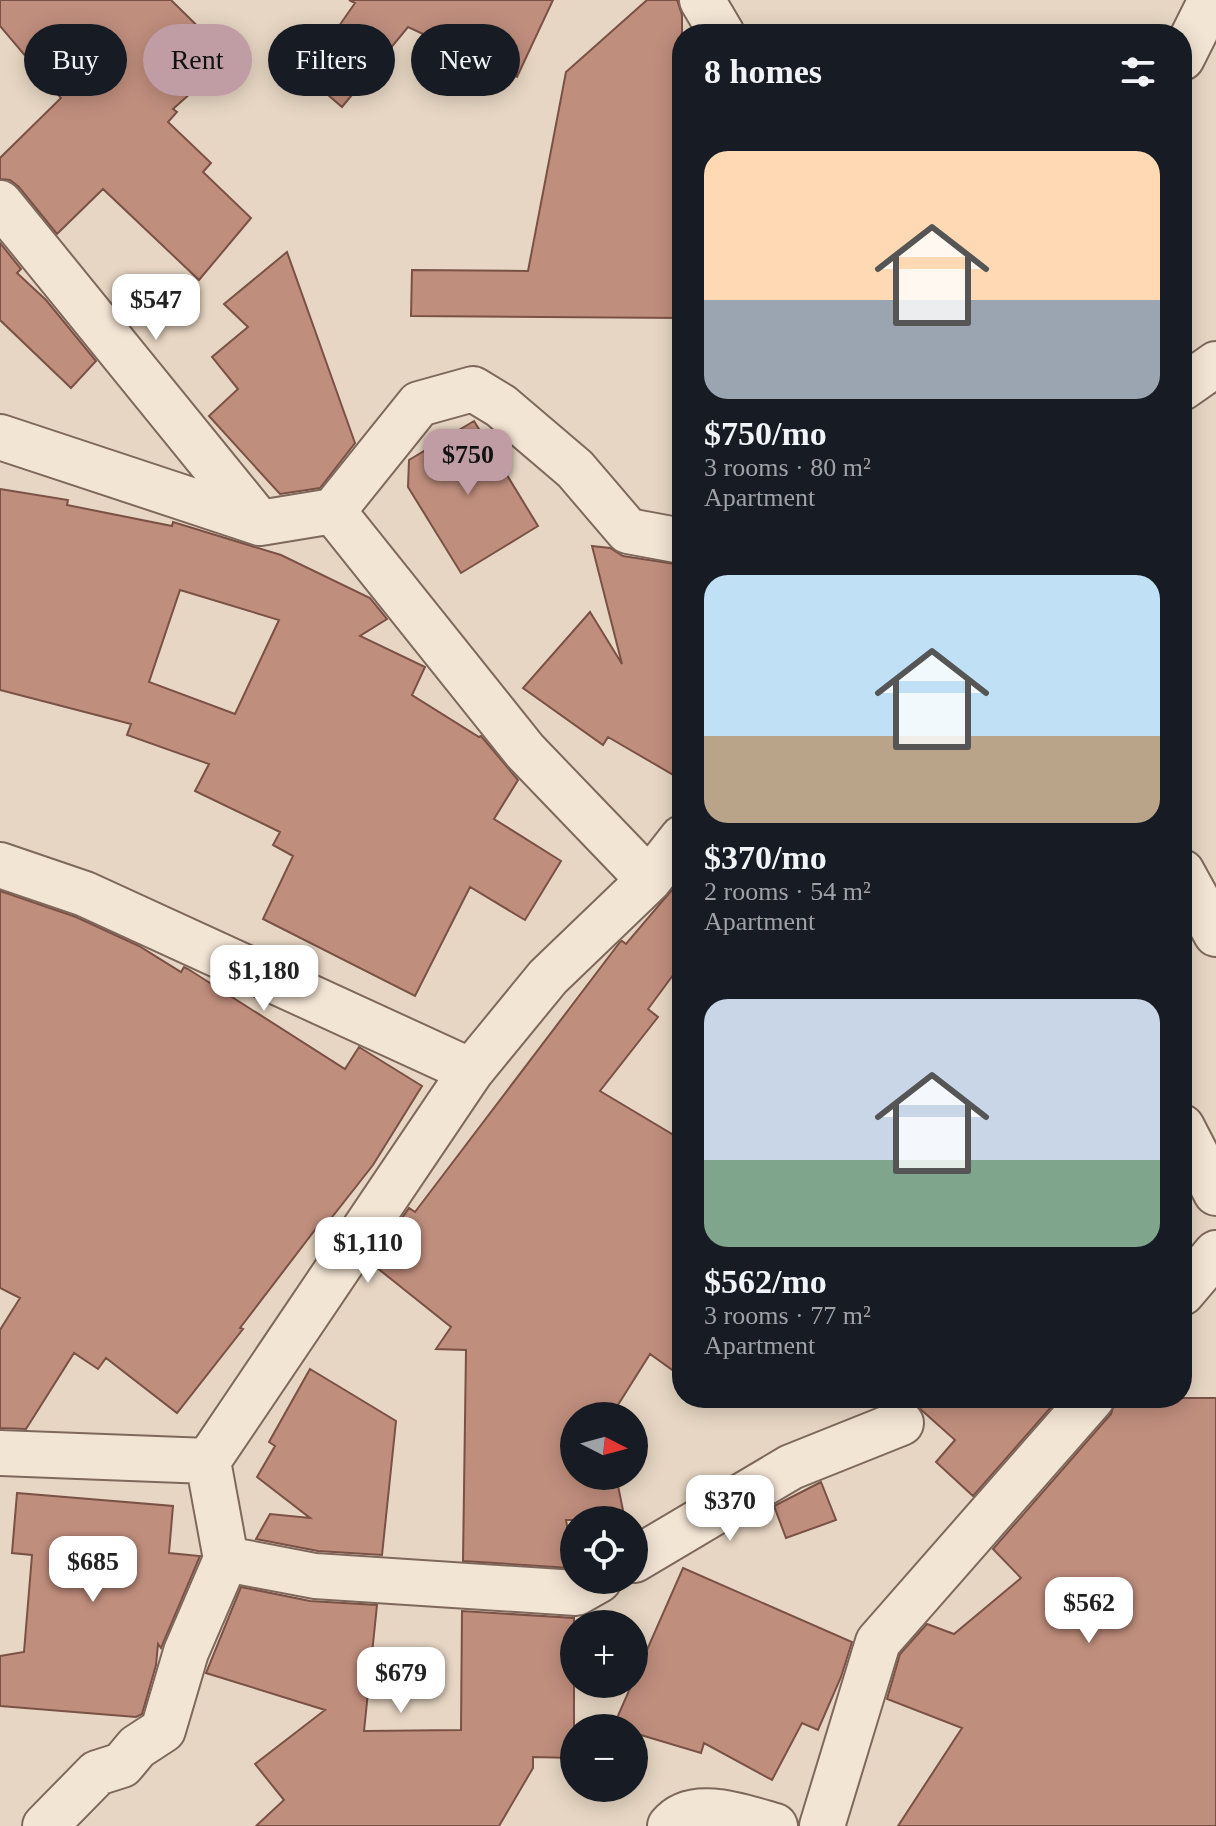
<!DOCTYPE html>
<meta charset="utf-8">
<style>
:root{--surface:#171b24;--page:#20242c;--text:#f1f3f6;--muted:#9ea1a6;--accent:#c09da5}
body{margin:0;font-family:"Times New Roman",serif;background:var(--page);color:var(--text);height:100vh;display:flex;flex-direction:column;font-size:30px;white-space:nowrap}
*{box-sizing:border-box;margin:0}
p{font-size:26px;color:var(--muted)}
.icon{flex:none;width:44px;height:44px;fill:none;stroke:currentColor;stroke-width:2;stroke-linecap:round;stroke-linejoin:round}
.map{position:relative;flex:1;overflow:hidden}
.panel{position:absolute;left:672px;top:24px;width:520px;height:1384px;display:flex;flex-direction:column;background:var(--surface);border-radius:32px;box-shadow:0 4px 20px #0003}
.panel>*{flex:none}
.banner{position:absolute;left:24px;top:24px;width:528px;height:72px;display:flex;gap:16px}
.needle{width:52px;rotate:96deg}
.tools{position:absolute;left:560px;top:1402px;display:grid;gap:16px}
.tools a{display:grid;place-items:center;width:88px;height:88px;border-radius:50%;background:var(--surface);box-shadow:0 4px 20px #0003;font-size:40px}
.price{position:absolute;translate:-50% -68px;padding:0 18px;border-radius:16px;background:#fff;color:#222;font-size:26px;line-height:52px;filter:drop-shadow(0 2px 4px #0008)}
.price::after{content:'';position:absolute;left:50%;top:48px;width:24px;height:18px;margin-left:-12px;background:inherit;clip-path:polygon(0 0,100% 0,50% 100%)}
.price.active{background:var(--accent);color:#111}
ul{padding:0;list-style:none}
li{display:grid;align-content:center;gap:16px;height:424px;padding:0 32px}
li span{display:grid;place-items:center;height:248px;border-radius:24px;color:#555}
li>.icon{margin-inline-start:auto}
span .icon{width:144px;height:144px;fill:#fffc;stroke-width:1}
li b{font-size:34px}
h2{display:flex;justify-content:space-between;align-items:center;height:96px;padding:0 32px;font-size:34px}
.chip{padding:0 28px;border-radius:36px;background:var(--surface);box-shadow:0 4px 20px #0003;font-size:28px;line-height:72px}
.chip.active{background:var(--accent);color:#111}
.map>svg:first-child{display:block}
</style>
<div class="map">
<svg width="1216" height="1826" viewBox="0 0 1216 1826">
<rect width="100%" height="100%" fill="#e7d6c3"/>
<!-- building -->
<path fill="#c08e7d" stroke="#7a5145" stroke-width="2" fill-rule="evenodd" d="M0,0H171L230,58L173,109L177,112L168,122L211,163L203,172L251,218L199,280L103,189L57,234L19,187L10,180L0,179V158L61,98L0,26Z
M349,0H553L517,77L408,27L342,107L305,75L355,3Z
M647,0H677L682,15V318L411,316L412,270L528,271L566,72Z
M0,243L21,269L17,273L46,300L96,361L71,388L0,320Z
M287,252L355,443L320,488L280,494L209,416L238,389L212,357L248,327L224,304Z
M474,421L538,526L461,573L408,487L409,460Z
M0,489L68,500L67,505L172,526L173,522L281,555L370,598L387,619L360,636L425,667L412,695L479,737L481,736L518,780L494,819L561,861L525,920L470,887L415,996L263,919L293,856L273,845L280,832L195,791L209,764L127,735L131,724L0,690ZM180,590L279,620L235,714L149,682Z
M592,546L610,548L623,556L682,565V780L608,737L603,745L523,688L590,612L622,664Z
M682,878V963L648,1009L658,1017L600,1091L682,1140V1377L650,1354L611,1416H574V1476H616L625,1520H566L574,1565L570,1568L463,1561L466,1350L436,1349L451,1327L371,1263L409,1208L415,1212L620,942L622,941L626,944Z
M0,891L76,917L139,946L181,972L184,967L188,969L345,1069L359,1047L422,1086L373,1165L325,1226L321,1222L240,1328L243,1329L177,1413L106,1358L98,1369L74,1353L26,1429L0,1428V1330L20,1298L0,1288Z
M310,1369L396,1421L382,1555L318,1551L256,1539L270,1514L310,1518L257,1477L275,1446L269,1442Z
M908,1398H1059L973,1496L936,1462L955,1440Z
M1116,1398H1216V1826H898L962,1728L887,1699L900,1654L927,1624L954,1634L1021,1578L993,1549L1111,1414Z
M821,1482L836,1520L786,1538L774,1506Z
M17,1493L173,1506L169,1553L200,1556L161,1648L158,1644L156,1665L142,1714L136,1717L0,1706V1656L24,1652L32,1555L12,1553Z
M683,1568L852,1642L841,1677L818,1730L802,1723L772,1780L704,1743L701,1753L634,1733V1728L613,1727Z
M241,1587L310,1601L377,1605L364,1731L461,1730L462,1611L574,1618V1758L533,1757V1768L499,1826H256L284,1800L255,1764L325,1710L206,1673Z"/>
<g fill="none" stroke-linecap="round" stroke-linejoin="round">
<!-- minor casing -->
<g stroke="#7e685c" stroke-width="48">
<path id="minor" d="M702,0L722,34
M1182,58L1211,0
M0,203L260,523
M1182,388L1216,364
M0,437L260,523L333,511L419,404L473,389L501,406L575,469L628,531L682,541
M333,511L525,751L649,880
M0,865L85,894L471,1071
M1182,872L1216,934
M1182,1127L1216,1193
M1182,1293L1216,1253
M0,1453L208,1461
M226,1559L315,1576L576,1593L599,1580
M634,1560L791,1467L901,1423
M45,1826L97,1773L122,1765L137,1747L163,1730L186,1652L226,1559L208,1461L471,1071L548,977L649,880L682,838
M670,1826C693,1797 746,1818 775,1826
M822,1826L878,1642L1092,1398"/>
</g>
<!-- minor -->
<use href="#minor" stroke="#f3e5d4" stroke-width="44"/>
</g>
</svg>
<div class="tools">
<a><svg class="needle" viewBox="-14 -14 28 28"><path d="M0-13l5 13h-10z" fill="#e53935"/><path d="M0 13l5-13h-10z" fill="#9ea1a6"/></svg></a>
<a><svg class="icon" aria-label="locate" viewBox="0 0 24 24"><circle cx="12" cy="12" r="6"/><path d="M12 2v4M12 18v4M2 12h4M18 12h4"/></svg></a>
<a>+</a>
<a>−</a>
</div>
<b class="price" style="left:156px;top:342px">$547</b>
<b class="price active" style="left:468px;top:497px">$750</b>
<b class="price" style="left:264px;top:1013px">$1,180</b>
<b class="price" style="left:368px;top:1285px">$1,110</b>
<b class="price" style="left:730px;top:1543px">$370</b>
<b class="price" style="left:93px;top:1604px">$685</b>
<b class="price" style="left:1089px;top:1645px">$562</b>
<b class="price" style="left:401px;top:1715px">$679</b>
<div class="banner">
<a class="chip">Buy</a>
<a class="chip active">Rent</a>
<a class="chip">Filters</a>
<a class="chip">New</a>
</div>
<section class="panel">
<h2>8 homes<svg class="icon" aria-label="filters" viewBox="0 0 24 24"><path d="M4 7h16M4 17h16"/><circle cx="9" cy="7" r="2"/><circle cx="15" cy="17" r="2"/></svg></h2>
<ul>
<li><span style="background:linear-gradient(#ffd9b3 60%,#9aa5b1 0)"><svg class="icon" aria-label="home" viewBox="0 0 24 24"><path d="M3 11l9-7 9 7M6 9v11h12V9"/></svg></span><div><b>$750/mo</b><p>3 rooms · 80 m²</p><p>Apartment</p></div></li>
<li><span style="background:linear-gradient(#bfe0f5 65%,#b9a48a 0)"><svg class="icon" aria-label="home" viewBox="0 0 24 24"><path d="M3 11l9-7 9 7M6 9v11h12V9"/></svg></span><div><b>$370/mo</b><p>2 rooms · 54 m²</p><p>Apartment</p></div></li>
<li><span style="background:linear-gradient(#c9d6e8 65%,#7fa58c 0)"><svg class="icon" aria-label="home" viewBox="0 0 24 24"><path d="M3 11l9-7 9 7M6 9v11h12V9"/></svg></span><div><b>$562/mo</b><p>3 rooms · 77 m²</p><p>Apartment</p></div></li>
</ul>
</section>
</div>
